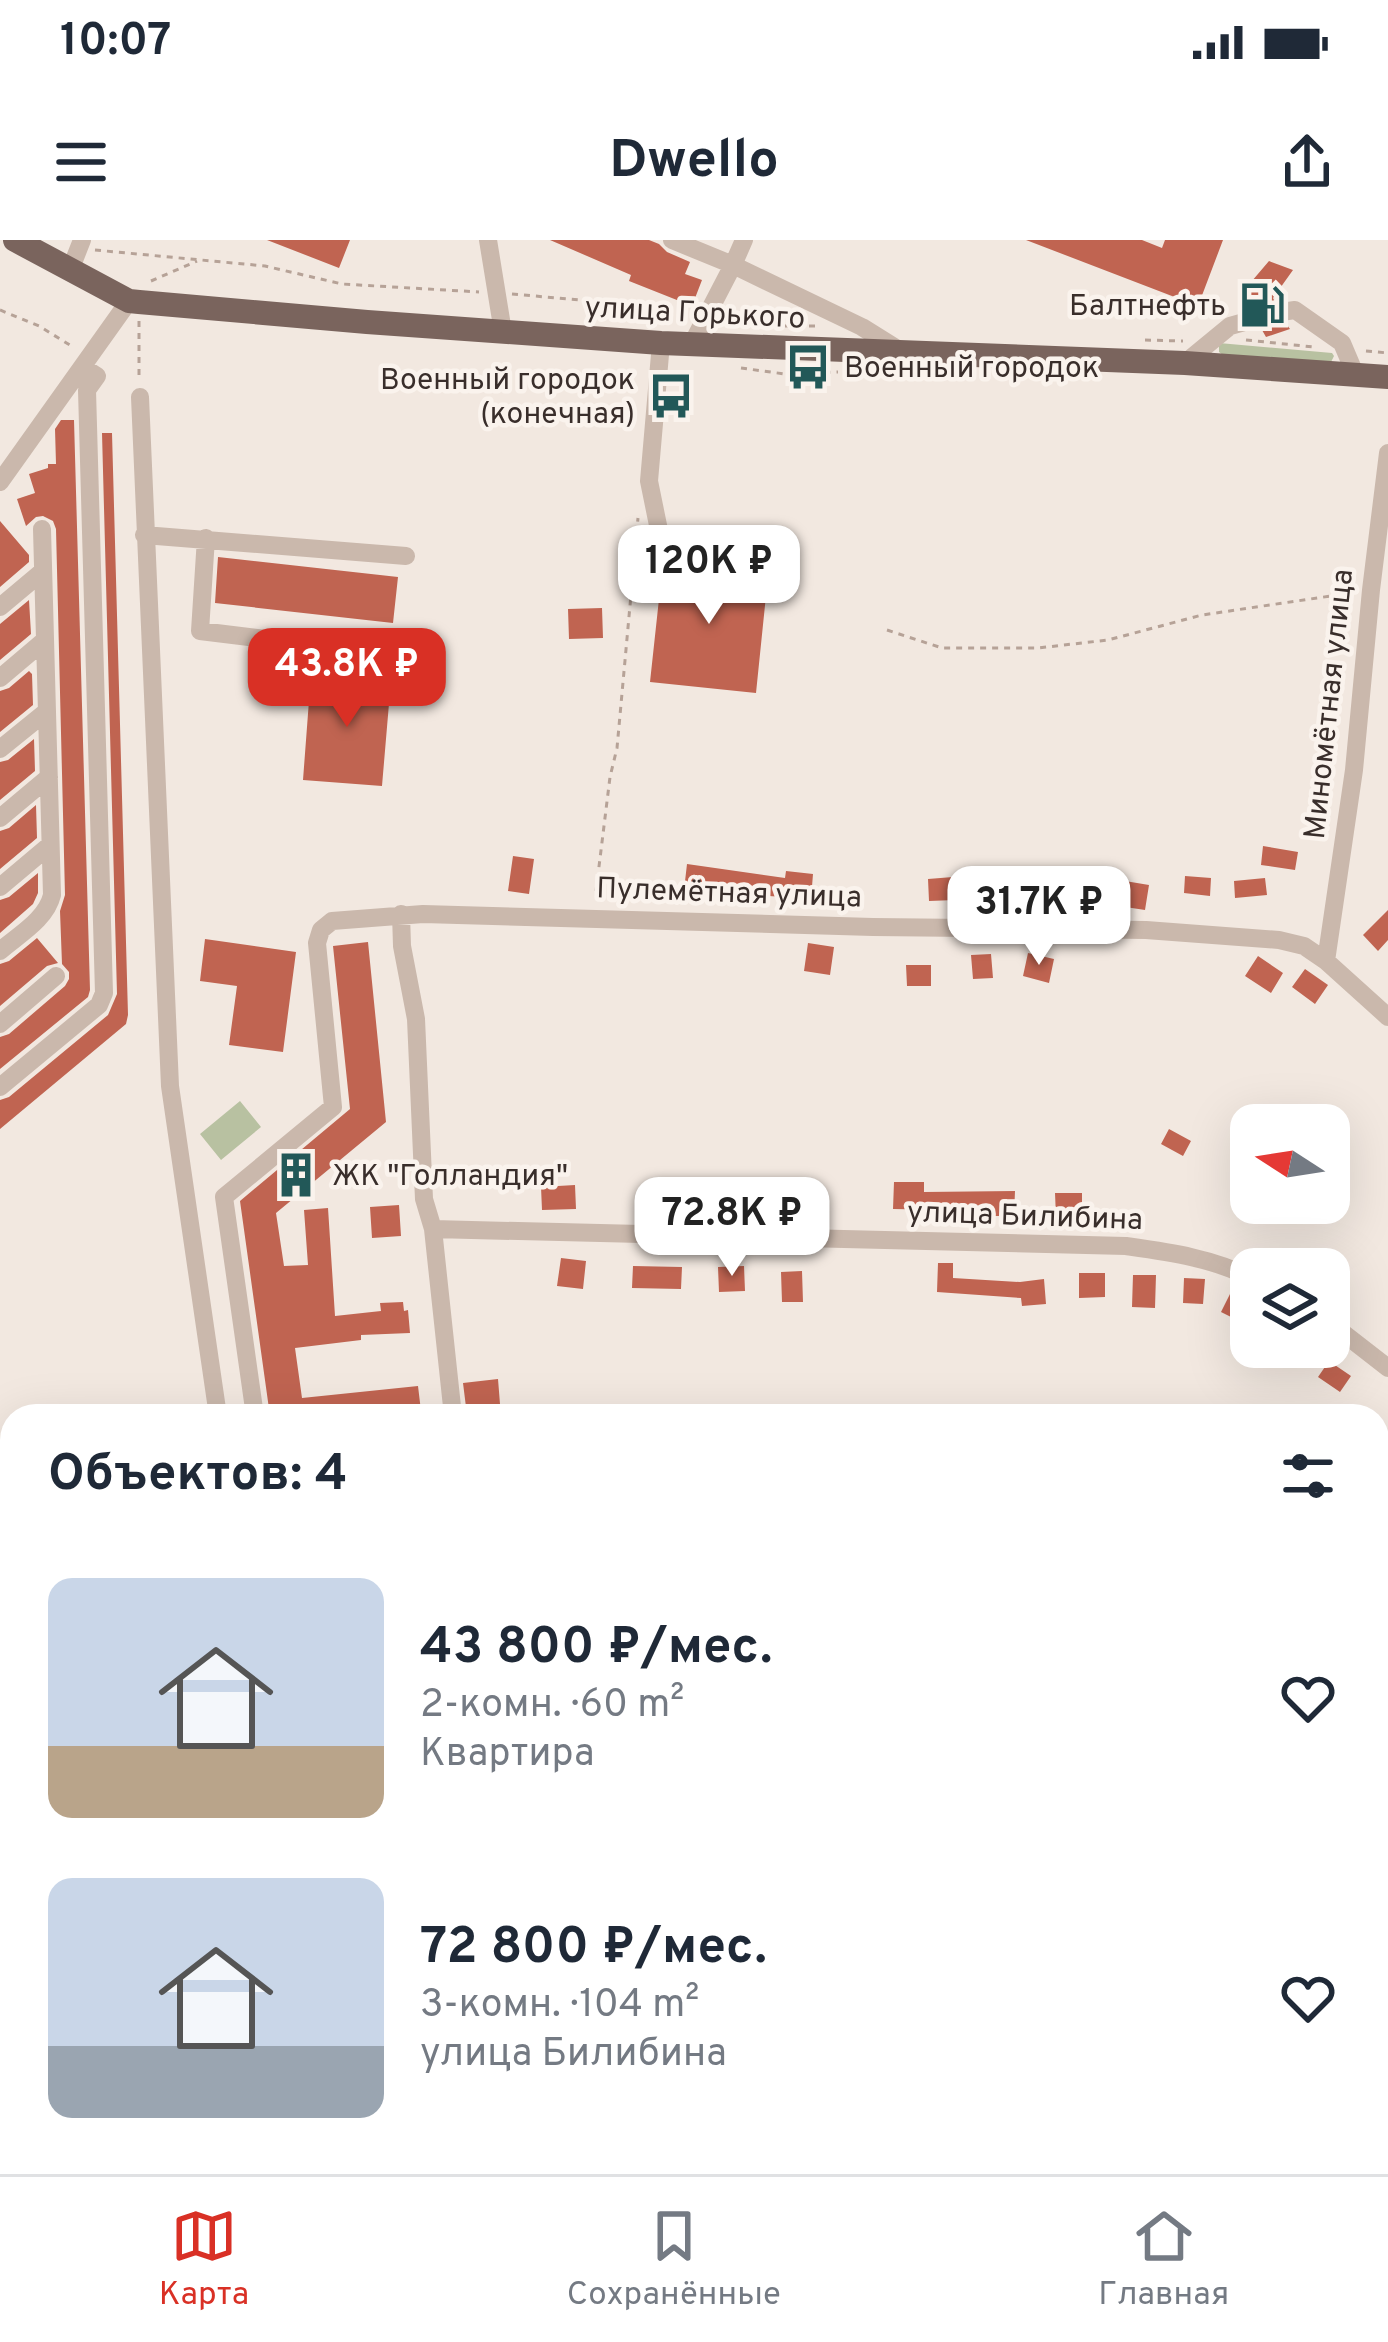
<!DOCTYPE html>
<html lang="ru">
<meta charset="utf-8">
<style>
:root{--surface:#fff;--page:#f6f6f7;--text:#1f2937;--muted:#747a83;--line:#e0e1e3;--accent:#d93025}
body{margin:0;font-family:Overpass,sans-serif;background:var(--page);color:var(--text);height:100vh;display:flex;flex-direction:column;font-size:45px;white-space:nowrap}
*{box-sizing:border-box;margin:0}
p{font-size:39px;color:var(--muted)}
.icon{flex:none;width:66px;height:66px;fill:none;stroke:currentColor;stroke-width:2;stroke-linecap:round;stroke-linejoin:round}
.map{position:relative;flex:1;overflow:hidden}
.side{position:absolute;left:0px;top:1164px;width:1389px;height:771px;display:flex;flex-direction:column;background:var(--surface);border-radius:36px 36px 0 0;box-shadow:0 12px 48px #0002}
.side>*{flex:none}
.needle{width:78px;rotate:282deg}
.tools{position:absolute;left:1230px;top:864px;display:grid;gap:24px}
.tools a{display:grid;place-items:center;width:120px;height:120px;border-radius:24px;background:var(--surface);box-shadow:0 12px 48px #0002;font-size:60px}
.price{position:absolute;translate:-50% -102px;padding:0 27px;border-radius:24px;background:#fff;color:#222;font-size:39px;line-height:78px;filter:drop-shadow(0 3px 6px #0008)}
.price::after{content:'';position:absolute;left:50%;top:72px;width:36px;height:27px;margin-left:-18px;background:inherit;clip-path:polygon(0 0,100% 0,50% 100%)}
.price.current{background:var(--accent);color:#fff}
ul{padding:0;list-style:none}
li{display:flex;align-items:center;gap:36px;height:300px;padding:0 48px}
li span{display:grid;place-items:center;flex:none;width:336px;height:240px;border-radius:24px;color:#555}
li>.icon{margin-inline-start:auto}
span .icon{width:144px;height:144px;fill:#fffc;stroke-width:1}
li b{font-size:51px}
h2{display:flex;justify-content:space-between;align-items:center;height:144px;padding:0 48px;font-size:51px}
.status{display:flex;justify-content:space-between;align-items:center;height:84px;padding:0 60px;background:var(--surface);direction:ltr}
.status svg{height:33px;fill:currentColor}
header{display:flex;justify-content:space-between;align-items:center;height:156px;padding:0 48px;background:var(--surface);font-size:54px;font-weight:700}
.tabs{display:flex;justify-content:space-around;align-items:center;height:168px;border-top:3px solid var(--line);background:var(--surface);font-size:33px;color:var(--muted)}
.tabs a{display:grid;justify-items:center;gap:6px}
.tabs .current{color:var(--accent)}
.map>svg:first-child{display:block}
</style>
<div class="status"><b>10:07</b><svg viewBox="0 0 49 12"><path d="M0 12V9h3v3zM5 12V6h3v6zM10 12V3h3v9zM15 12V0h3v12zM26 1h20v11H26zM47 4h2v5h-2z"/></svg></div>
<header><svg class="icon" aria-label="menu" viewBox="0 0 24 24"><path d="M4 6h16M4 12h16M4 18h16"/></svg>Dwello<svg class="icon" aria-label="share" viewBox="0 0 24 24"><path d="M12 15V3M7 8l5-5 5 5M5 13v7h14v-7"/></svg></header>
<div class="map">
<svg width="1388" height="1934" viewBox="0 0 1388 1934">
<rect width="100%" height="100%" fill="#f2e8e0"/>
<!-- green -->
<path fill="#b8c1a1" d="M1219,103L1332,113L1334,116L1331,122L1223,115L1219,112Z
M240,861L261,887L221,920L200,894Z"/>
<!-- building -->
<path fill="#c06451" d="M267,0H350L339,28Z
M550,0H649L659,4L667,12L690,22L685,34L702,40L692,66L629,41L631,35Z
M1026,0H1142L1162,8L1165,0H1223L1198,66Z
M1269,21L1293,30L1273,58L1274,60L1268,73L1271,81L1277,85H1287L1290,89L1266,97L1262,90L1268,81L1265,70L1257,66L1248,67L1240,55Z
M61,180H74L90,750L88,757L0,829V797L9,794L65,746L69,739V732L62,724L60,671L65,655L56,289L53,281L43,276L36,277L26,286L17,259L35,253L29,234L48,228V224H56L55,189Z
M102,193H112L128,775L126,784L0,889V860L9,857L108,775L117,754Z
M0,281L29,315V322L0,347Z
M218,317L398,337L393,383L215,363Z
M706,320L727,323L726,331L768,336L756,453L650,442L663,322L705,327Z
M29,360L31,394L0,420V384Z
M602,368L603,398L569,399L568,369Z
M29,431L32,434L33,465L0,492V451L9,448Z
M311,434L391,440L382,546L303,540Z
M34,499L35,531L0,560V522L8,520Z
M36,565L37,598L0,629V591L9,588Z
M1263,606L1298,612L1295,630L1261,625Z
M513,616L534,619L529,654L508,651Z
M687,624L785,638L786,631L813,634L811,659L684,650Z
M38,633V653L33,664L0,693V660L9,657Z
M1185,636L1211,638L1210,656L1184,653Z
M953,637L1001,644L998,666L955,660L929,661L928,639Z
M1265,638L1267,655L1235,658L1234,641Z
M1055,641L1058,659L1028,663L1025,644Z
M1125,641L1149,645L1145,670L1099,663L1098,667L1076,664L1079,644L1123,650Z
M1388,670V700L1378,711L1363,695Z
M37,698L58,723L47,726L0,766V724L9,721Z
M205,699L296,712L283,812L229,805L237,746L200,741Z
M368,702L386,882L276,973L284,1026L308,1025L304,970L328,968L335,1076L381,1071L380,1063L403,1062L404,1071L408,1070L410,1093L361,1095V1100L295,1108L302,1158L418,1146L421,1171L369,1176H270L240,961L350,869L333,706Z
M808,703L834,707L830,735L804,731Z
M1028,713L1054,719L1049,743L1023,736Z
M991,714L993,738L973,739L971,715Z
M1258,716L1283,733L1271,753L1245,736Z
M906,725H931V746H907Z
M1305,729L1328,745L1315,764L1292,747Z
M1169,889L1191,901L1183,916L1161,904Z
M894,942H924V952L1015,951L1014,976H994V971L893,969Z
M575,945L576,969L542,970L541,947Z
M704,946L706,968L674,971L671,949Z
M1055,953H1082V977H1056Z
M399,965L401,996L372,998L370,967Z
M561,1018L586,1021L583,1049L557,1046Z
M938,1023H953V1038L1020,1042L1044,1039L1046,1064L1022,1066L1021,1058L937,1052Z
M633,1026L682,1027L681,1049L632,1048Z
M744,1026L745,1051L719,1052L718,1027Z
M802,1031L803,1062H782L781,1032Z
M1079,1033H1105V1057L1079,1058Z
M1133,1035H1156L1155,1068L1132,1067Z
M1184,1038L1205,1039L1203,1064L1183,1063Z
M1232,1050L1251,1059V1072L1245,1084L1221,1072Z
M1329,1121L1351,1136L1340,1152L1318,1137Z
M498,1139L500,1164L466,1167L463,1143Z"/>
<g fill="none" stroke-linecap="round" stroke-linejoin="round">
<!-- path -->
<path stroke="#b6a297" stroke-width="3" stroke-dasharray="6 6" stroke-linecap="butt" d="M95,10L265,26L342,44L479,52
M151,41L197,21
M512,54L580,60L608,66L627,74L685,81
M0,70L39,86L73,107
M139,81V137
M773,86H817
M1145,100L1183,101
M1246,100L1314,107
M1366,111L1388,113
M741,128L785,134L838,132
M887,390L942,408H1038L1108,400L1202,375L1351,353
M596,651L610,537L617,508L638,278"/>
<!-- minor -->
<path stroke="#cab8ac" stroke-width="18" d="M488,0L503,92
M672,0L733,25L744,0
M71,28L82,0
M1281,72L1295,70L1342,103L1356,136
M661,103L649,241L661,300L763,315
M692,104L733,25L862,87L902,112
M1185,123L1230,86L1255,79
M140,157L170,846L218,1176
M0,242L129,61
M144,295L406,316
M206,298L200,391L395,415
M0,367L43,331
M0,438L45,400
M0,509L47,471
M0,578L49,537
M0,647L50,605
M401,674L402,706L416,779L424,959L433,989L453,1176
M0,711C18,695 46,680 52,655L42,289
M1326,721L1354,530L1371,350L1388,213
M0,784L56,736
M0,847L99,765L104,753L87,150L97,136L83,127
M433,989L1126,1006C1168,1012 1213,1018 1251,1038
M1329,1082L1388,1128
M255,1176L224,957L333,867L317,703L321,690L332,681L423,674L873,687L1146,690L1279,700L1304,706L1326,721L1388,777
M0,1378L12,1374
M1377,1451L1388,1437
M1377,1502L1388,1512
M519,1923V1934
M871,1923L886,1934
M999,1923L1014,1934"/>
<!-- major -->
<path stroke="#7a645d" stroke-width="24" d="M15,0L129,61L139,62L367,82L661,103L1185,123L1388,137"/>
</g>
<!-- icons -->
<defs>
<g id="fuel-bare" transform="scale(3.6)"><path d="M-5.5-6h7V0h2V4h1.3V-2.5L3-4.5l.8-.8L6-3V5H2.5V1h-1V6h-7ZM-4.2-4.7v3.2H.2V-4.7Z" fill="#225858" stroke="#faf3ed" stroke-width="2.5" paint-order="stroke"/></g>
<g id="bus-bare" transform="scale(3.6)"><path d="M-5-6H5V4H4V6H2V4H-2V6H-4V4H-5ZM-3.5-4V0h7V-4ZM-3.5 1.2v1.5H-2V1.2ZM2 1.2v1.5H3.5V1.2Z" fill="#225858" stroke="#faf3ed" stroke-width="2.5" paint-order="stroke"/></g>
<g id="building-bare" transform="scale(3.6)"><path d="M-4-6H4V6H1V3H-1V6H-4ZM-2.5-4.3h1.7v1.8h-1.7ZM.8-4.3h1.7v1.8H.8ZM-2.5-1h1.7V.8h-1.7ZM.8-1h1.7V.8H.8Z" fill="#225858" stroke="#faf3ed" stroke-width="2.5" paint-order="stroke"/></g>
</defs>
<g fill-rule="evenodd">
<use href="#fuel-bare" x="1262" y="65"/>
<use href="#bus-bare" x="808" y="127"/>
<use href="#bus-bare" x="671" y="156"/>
<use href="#building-bare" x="296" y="935"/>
</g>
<g text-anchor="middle" stroke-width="9" stroke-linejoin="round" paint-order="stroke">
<!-- poi labels -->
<g font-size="30" fill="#392e2b" stroke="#faf3ed" text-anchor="end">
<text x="1226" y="75">Балтнефть</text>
<text x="844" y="137" text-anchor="start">Военный городок</text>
<text x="635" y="149">Военный городок<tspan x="635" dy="34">(конечная)</tspan></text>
<text x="332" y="945" text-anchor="start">ЖК "Голландия"</text>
</g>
<!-- street labels -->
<g font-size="30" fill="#392e2b" stroke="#faf3ed">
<text transform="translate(695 72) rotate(3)" y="10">улица Горького</text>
<text transform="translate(1328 464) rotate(-84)" y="10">Миномётная улица</text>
<text transform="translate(729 652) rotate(2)" y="10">Пулемётная улица</text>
<text transform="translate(1025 975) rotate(2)" y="10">улица Билибина</text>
</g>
</g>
</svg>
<div class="tools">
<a><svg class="needle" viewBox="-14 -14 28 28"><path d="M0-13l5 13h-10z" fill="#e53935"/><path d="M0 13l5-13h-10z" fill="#747a83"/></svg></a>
<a><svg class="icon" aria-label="layers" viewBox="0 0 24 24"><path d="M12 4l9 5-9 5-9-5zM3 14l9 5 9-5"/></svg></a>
</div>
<b class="price" style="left:709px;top:387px">120K ₽</b>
<b class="price current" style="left:347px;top:490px">43.8K ₽</b>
<b class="price" style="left:1039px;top:728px">31.7K ₽</b>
<b class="price" style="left:732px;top:1039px">72.8K ₽</b>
<section class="side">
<h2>Объектов: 4<svg class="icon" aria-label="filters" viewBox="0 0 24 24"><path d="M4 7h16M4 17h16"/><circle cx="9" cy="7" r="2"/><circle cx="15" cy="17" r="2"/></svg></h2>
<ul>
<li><span style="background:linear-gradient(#c9d6e8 70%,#b9a48a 0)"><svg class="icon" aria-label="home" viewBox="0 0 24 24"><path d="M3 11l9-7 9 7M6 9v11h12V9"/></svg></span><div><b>43 800 ₽/мес.</b><p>2-комн. · 60 m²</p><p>Квартира</p></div><svg class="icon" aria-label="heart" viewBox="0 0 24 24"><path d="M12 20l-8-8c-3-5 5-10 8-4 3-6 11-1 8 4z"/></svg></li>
<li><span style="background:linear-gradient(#c9d6e8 70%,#9aa5b1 0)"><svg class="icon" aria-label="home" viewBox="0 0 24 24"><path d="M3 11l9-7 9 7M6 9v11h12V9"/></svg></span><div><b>72 800 ₽/мес.</b><p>3-комн. · 104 m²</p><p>улица Билибина</p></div><svg class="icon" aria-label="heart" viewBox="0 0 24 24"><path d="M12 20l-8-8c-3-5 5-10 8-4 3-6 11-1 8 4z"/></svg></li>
</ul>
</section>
</div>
<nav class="tabs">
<a class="current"><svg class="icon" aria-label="map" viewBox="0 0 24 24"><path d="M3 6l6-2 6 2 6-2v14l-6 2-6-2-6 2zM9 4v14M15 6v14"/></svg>Карта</a>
<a><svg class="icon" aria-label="saved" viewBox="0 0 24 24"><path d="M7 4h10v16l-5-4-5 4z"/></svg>Сохранённые</a>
<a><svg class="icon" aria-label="home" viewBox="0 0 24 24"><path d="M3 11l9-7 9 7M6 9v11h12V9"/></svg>Главная</a>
</nav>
